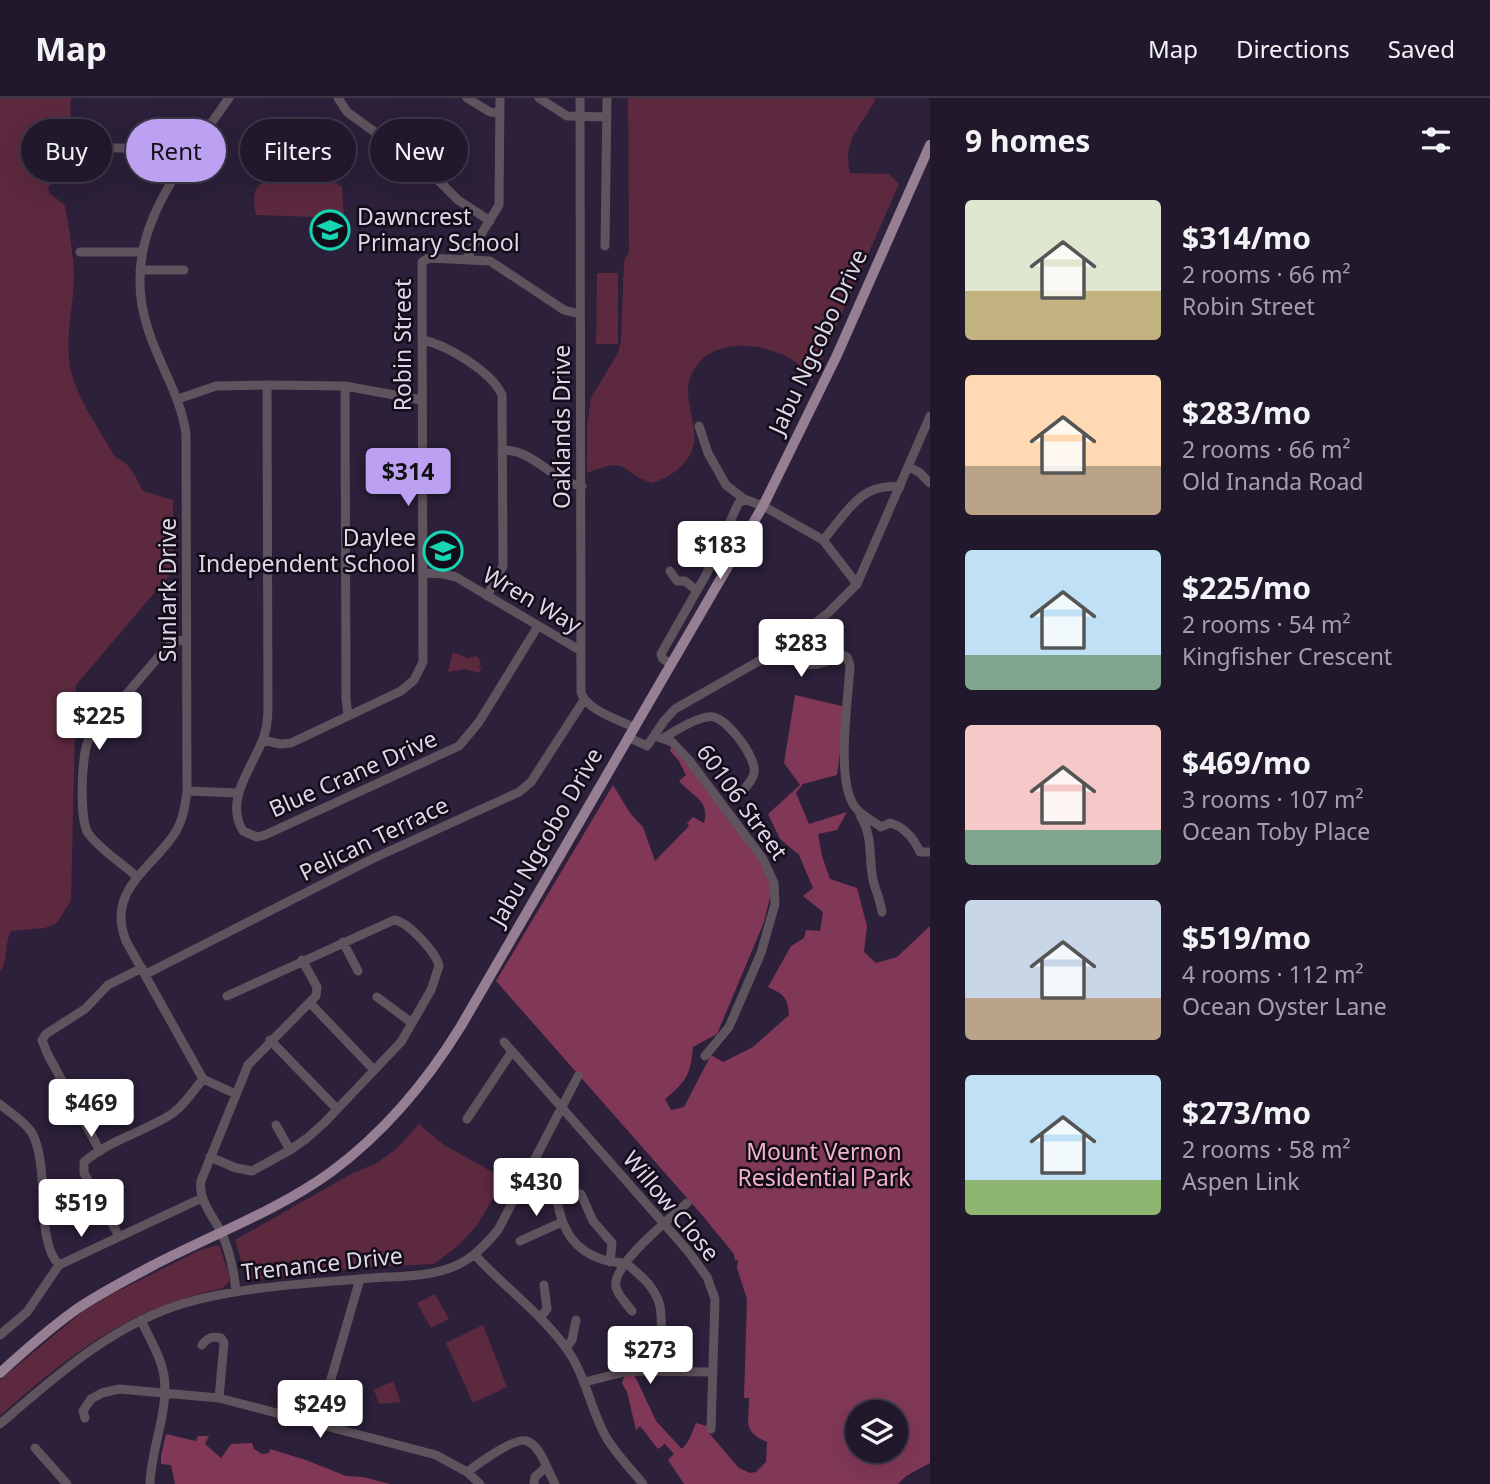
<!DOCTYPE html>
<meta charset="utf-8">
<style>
:root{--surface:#21182c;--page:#2d2538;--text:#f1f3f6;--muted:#a2a0a9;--line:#3e3748;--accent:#bca0f2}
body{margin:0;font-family:"Noto Sans",sans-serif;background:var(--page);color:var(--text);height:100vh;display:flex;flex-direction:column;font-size:26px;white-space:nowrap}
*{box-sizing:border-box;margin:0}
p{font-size:23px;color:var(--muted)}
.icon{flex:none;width:38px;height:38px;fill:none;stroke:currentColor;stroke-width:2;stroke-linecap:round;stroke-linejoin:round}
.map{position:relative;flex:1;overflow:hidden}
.panel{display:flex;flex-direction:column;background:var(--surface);width:560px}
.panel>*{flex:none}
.banner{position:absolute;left:21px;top:21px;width:665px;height:63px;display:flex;gap:14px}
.buttons{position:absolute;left:845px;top:1302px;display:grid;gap:14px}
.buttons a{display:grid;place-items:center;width:63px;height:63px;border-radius:50%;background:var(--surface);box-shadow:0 7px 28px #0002,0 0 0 2px var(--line);font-size:35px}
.price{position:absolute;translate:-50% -60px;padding:0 16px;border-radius:7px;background:#fff;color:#222;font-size:23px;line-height:46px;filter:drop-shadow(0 2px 4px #0008)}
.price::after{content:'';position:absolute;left:50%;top:42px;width:21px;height:16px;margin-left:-10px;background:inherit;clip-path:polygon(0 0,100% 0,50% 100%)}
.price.selected{background:var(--accent);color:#111}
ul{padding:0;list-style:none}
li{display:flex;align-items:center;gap:21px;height:175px;padding:0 35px}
li span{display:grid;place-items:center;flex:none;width:196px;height:140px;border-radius:7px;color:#555}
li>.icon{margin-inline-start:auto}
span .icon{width:84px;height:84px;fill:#fffc;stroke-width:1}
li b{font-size:30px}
h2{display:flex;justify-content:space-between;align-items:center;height:84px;padding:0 35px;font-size:30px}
.tag{padding:0 24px;border-radius:32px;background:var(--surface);box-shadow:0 7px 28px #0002,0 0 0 2px var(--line);font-size:24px;line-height:63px}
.tag.selected{background:var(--accent);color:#111}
header{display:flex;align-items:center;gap:42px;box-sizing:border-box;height:98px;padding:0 35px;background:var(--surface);border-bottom:2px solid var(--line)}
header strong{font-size:33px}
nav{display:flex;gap:38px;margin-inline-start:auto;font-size:24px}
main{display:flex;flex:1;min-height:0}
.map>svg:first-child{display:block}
</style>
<header>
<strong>Map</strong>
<nav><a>Map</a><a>Directions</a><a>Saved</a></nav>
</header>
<main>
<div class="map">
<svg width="930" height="1386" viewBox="0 0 930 1386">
<rect width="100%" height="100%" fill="#2c203a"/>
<!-- green -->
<path fill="#5d293e" d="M0,0H71L69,64L63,74L48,89L49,95L65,107C69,131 74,158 74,182C73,213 64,241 71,273C79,304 100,332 115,359C130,364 136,380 143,393L173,402V473L76,587L71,802L57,825L45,830L11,833C4,846 9,861 0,874Z
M628,0H876C862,29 842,40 850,75L889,76L899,86L812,283C808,278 804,270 798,266C768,243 706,236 690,280C683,301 697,324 694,345C690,367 671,378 653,385C617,374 631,357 587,375V328L591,300L618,255L621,242L624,163L629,153Z
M276,78L327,79L342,89L344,120L256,117C252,93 253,87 276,78Z
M597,175H618V246H596Z
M453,554L468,560L477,558L481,565L479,569L482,570L479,575L465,571L448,574Z
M419,1026L444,1047L505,1081L477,1127L459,1147L434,1166L351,1170L321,1176L247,1182L235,1142L353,1075L377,1065L396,1051Z
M217,1147L220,1149L229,1177V1184L223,1190C126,1212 72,1254 0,1318V1282L82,1214L108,1198L200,1152Z
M435,1196L449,1221L431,1230L417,1205Z
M483,1227L507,1289L473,1305L446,1245Z
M393,1283L401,1304L379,1306L374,1292Z"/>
<!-- forest -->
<path fill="#803856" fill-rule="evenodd" d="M795,597L846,609L837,677L803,686L796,695L809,726L847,714L837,732L818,736L822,758L830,781L857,790L867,828L864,854L876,865L897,859L930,828V1365L906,1378L898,1386H684L668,1362L674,1356L665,1346L658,1351L640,1328L636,1332L627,1294L622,1285L625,1276H634L656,1323L682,1351L689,1342L696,1325L707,1328L708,1334L739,1370L750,1375L756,1374L766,1364L767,1344C742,1333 749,1325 749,1300H744L747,1201L737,1170L738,1162H735L734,1156L702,1117L496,883L613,687L630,715L643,729L655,763L689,728L687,725L693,719L704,725C710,702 693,699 679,683L686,677L679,663L670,653L672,646L756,755L772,791L764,824L717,936L693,949C691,976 686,984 665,1001L671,1012L684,1009L711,957L723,964L753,949L789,917C788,899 783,896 768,889L791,848L804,840L806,832L820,833L823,814L803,798L813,790L799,757L780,741L768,716L800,687L784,665ZM858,1314H896V1353H858Z
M166,1336L196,1343L198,1338H209L205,1346L221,1360L231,1346L252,1345L254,1351L262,1356L269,1355L270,1351L306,1362L346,1378L363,1379L390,1386H175L171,1367L161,1366V1358Z"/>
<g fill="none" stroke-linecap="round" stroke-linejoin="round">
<!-- minor -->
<path stroke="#5f535d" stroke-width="9" d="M229,0C180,71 117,139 148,231C159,267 181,298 186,336L187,693C185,708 183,722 175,735C151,772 106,792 126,843L203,981L236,996
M338,0L347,14L430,74L458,102L490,123
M467,0L490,14L500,15
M539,0L567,18L607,19
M580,0L581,594C586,612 617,621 633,629
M79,50H175L190,56
M605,148L607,0
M80,154H142
M466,161L499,107L500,0
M140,172H184
M423,242C447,247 492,274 502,297L503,468L487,498
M267,287L268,609C268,620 267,631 263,641C252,670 224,702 243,733L257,739L265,737L459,648L479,624L538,528
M345,288L346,601L348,618
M178,301L216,288L267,287L345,288L422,302
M699,328L708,355L726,387L744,401L763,408L823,442L857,486
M502,352C534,351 552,384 582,388
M909,369L919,374L930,385
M823,442C846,417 859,384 900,389
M670,473L677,483H685L696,492
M424,475L443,476L456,479L581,553
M787,547C806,575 815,568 843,557L847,559L850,568C848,603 837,675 852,704C857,715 871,722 881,729L890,725C905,729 914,741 920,754H930
M671,566L663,561L661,556L707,475L738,406L744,401
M655,638L672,644L689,662L763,761L774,785L775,806L761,855L729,929L705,958
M628,639L647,648L664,623L675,611L787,547L828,515L857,486L930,318
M664,640C674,633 702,616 714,619C729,623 757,660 754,675C753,681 749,685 746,689
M263,642L280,646L291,645L401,593L414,582L423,564L422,164L429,160L490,163L564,212L580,216
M187,693L238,695
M860,717C874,741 868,757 873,782C876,794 880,801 882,814
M137,779C122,765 100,752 88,735C79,721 81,652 90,639L166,550L175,543L187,542
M343,844L358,873
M146,876L372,761L519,694L531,684L584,602
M377,899L412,925
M310,905L374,972
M270,942L337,1011
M504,944L688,1153L707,1179L715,1201L711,1331
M0,1006C10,1015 25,1023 32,1035C51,1070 34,1141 59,1167
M467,1021L511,955
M276,1027L290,1052
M100,1053L47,955L42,942L46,936L85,911L108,887L142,870
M210,1059L236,1070L252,1073L290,1052L306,1041L324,1025L401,944L431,892L439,868C436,854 407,823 394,822L227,898
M550,1075L555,1091L560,1096
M119,1138L84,1075V1064C108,1043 143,1034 170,1017C183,1009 193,993 203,981
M520,1143L562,1124
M475,1157C504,1189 541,1215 566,1250C586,1277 590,1311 606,1339C616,1356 631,1371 643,1386
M610,1164L612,1145L593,1123L581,1096L562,1094L557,1102C562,1132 574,1153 604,1162C611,1164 620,1164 626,1166C632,1169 638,1176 643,1180C663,1200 662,1214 661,1241
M236,1194C234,1173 230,1153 221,1134C213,1118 198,1102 201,1083L248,967L316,898L317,889L302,862
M632,1213C627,1206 618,1198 616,1189C611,1167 671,1120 687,1105
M540,1220L547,1211L544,1187
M141,1222C149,1240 161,1258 164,1278C169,1314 151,1350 150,1386
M0,1237L27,1214L59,1167L202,1100
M202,1247C207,1240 212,1238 221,1240L224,1245L219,1300
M566,1250L572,1242L576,1222
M585,1284L628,1273L712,1274
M85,1320L83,1313L91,1301L102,1295L119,1291L219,1300L436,1357L467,1374L480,1386
M0,1326C57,1277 112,1227 185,1205C241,1189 302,1186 359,1181C387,1178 417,1180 444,1172C467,1166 483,1150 498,1132L578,978
M318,1326L360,1181
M35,1350L67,1386
M467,1374C478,1366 518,1336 529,1344C542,1351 548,1374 555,1386
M534,1386L535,1379L546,1369"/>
<!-- major -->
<path stroke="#967e93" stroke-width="10" d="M0,1275C24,1253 48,1232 74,1213C98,1196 126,1182 152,1168C211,1137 277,1113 331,1074C385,1034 426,985 461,928L763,408L837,257L930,47"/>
</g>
<!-- icons -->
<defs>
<g id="school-ring" transform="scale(2.0125)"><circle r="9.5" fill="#120d19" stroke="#15d5b3" stroke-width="1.5"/><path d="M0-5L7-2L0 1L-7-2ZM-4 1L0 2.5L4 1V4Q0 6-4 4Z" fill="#15d5b3"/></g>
</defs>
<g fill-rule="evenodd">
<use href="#school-ring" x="330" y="132"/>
<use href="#school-ring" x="443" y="453"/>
</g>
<g text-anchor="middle" stroke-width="5" stroke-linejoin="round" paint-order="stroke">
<!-- poi labels -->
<g font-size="23" fill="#ded7e8" stroke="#120d19" text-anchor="start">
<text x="357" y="127">Dawncrest<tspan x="357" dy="26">Primary School</tspan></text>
<text x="416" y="448" text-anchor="end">Daylee<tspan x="416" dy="26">Independent School</tspan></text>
</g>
<!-- street labels -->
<g font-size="23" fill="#ded7e8" stroke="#120d19">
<text transform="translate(818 244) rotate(-65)" y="8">Jabu Ngcobo Drive</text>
<text transform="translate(403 247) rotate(-90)" y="8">Robin Street</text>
<text transform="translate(562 329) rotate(-90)" y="8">Oaklands Drive</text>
<text transform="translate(168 492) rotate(-90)" y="8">Sunlark Drive</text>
<text transform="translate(532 502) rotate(30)" y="8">Wren Way</text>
<text transform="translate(353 676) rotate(-24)" y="8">Blue Crane Drive</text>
<text transform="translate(742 704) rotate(54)" y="8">60106 Street</text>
<text transform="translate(546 739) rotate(-60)" y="8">Jabu Ngcobo Drive</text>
<text transform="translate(374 741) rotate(-26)" y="8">Pelican Terrace</text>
<text transform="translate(671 1108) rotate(50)" y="8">Willow Close</text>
<text transform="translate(322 1166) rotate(-6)" y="8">Trenance Drive</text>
</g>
<!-- park labels -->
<g font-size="23" fill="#f3b2c9" stroke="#120d19">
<text x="824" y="1062">Mount Vernon<tspan x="824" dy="26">Residential Park</tspan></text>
</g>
</g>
</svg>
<div class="buttons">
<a><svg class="icon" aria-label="layers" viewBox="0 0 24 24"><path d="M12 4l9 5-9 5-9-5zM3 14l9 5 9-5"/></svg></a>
</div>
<b class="price selected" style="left:408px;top:410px">$314</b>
<b class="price" style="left:720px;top:483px">$183</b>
<b class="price" style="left:801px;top:581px">$283</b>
<b class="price" style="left:99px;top:654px">$225</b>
<b class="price" style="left:91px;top:1041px">$469</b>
<b class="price" style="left:536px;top:1120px">$430</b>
<b class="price" style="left:81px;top:1141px">$519</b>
<b class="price" style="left:650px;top:1288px">$273</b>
<b class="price" style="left:320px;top:1342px">$249</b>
<div class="banner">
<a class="tag">Buy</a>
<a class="tag selected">Rent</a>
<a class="tag">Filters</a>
<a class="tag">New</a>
</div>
</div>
<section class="panel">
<h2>9 homes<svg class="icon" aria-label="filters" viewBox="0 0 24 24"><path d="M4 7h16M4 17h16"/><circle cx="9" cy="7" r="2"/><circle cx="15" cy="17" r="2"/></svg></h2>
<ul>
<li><span style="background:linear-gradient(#dfe7d0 65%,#c2b280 0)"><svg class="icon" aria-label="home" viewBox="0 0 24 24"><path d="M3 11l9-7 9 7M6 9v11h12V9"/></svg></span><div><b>$314/mo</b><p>2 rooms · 66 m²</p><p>Robin Street</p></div></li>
<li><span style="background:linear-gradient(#ffd9b3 65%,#b9a48a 0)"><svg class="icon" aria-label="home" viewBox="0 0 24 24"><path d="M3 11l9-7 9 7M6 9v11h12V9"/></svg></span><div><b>$283/mo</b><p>2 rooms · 66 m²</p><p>Old Inanda Road</p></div></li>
<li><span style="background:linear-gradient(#bfe0f5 75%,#7fa58c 0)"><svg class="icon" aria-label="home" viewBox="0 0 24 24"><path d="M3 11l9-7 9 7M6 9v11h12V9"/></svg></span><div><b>$225/mo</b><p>2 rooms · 54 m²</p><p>Kingfisher Crescent</p></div></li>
<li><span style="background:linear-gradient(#f6c9c9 75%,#7fa58c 0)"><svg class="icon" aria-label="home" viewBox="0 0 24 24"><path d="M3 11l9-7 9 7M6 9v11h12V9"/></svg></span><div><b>$469/mo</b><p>3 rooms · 107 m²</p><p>Ocean Toby Place</p></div></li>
<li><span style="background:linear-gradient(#c9d6e8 70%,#b9a48a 0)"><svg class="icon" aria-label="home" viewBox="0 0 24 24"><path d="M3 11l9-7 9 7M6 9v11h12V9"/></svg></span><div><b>$519/mo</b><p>4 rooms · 112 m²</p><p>Ocean Oyster Lane</p></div></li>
<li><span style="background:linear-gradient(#bfe0f5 75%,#8fb573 0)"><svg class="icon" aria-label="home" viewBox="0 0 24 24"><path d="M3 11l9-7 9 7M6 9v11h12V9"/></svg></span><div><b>$273/mo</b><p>2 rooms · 58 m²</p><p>Aspen Link</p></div></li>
</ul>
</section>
</main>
